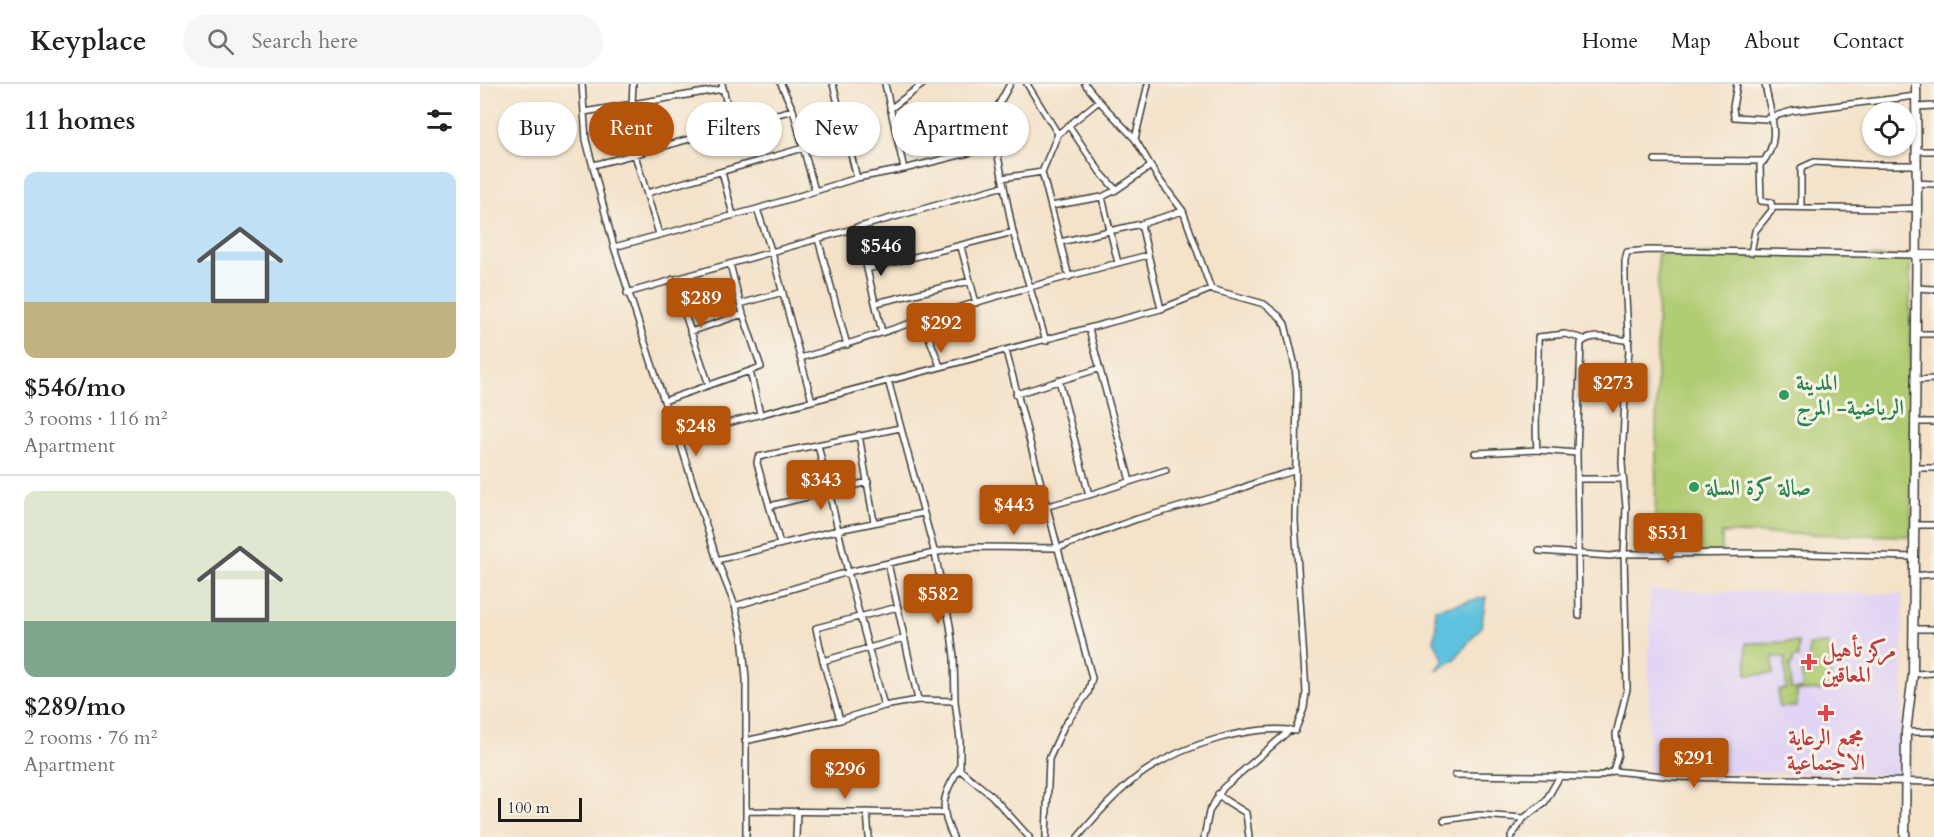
<!DOCTYPE html>
<meta charset="utf-8">
<style>
:root{--surface:#fff;--page:#f6f6f6;--text:#202124;--muted:#757577;--line:#e0e0e0;--accent:#b45309}
body{margin:0;font-family:Cardo,Amiri,serif;background:var(--page);color:var(--text);height:100vh;display:flex;flex-direction:column;font-size:22px;white-space:nowrap}
*{box-sizing:border-box;margin:0}
p{font-size:20px;color:var(--muted)}
.icon{flex:none;width:33px;height:33px;fill:none;stroke:currentColor;stroke-width:2;stroke-linecap:round;stroke-linejoin:round}
.map{position:relative;flex:1;overflow:hidden}
.side{display:flex;flex-direction:column;background:var(--surface);width:480px}
.side>*{flex:none}
.banner{position:absolute;left:18px;top:18px;width:570px;height:54px;display:flex;gap:12px}
.fabs{position:absolute;left:1382px;top:18px;display:grid;gap:12px}
.fabs a{display:grid;place-items:center;width:54px;height:54px;border-radius:50%;background:var(--surface);box-shadow:0 2px 4px #0004;font-size:30px}
.scale{position:absolute;left:18px;bottom:15px;width:84px;box-sizing:border-box;padding-left:6px;border:3px solid #1c1c1c;border-top:0;font-size:16px;line-height:21px;white-space:nowrap;color:#1c1c1c;-webkit-text-stroke:4px #f7f3e8;paint-order:stroke}
.price{position:absolute;translate:-50% -51px;padding:0 14px;border-radius:6px;background:var(--accent);color:#fff;font-size:20px;line-height:39px;filter:drop-shadow(0 2px 3px #0008)}
.price::after{content:'';position:absolute;left:50%;top:36px;width:18px;height:14px;margin-left:-9px;background:inherit;clip-path:polygon(0 0,100% 0,50% 100%)}
.price.current{background:#222;color:#fff}
ul{padding:0;list-style:none}
li{display:grid;align-content:center;gap:12px;height:318px;padding:0 24px}
li+li{border-top:2px solid var(--line)}
li span{display:grid;place-items:center;height:186px;border-radius:12px;color:#555}
li>.icon{margin-inline-start:auto}
span .icon{width:108px;height:108px;fill:#fffc;stroke-width:1}
li b{font-size:26px}
h2{display:flex;justify-content:space-between;align-items:center;height:72px;padding:0 24px;font-size:26px}
.pill{padding:0 21px;border-radius:27px;background:var(--surface);box-shadow:0 2px 4px #0004;font-size:21px;line-height:54px}
.pill.current{background:var(--accent);color:#fff}
header{display:flex;align-items:center;gap:36px;box-sizing:border-box;height:84px;padding:0 30px;background:var(--surface);border-bottom:2px solid var(--line)}
header strong{font-size:28px}
nav{display:flex;gap:33px;margin-inline-start:auto;font-size:21px}
.search{width:420px;height:54px;background:var(--page);display:flex;align-items:center;gap:15px;box-sizing:border-box;padding:0 21px;border-radius:33px;color:var(--muted);font-size:22px}
main{display:flex;flex:1;min-height:0}
.map>svg:first-child{display:block}
</style>
<header>
<strong>Keyplace</strong>
<div class="search"><svg class="icon" aria-label="search" viewBox="0 0 24 24"><circle cx="10" cy="10" r="6"/><path d="M15 15l6 6"/></svg>Search here</div>
<nav><a>Home</a><a>Map</a><a>About</a><a>Contact</a></nav>
</header>
<main>
<section class="side">
<h2>11 homes<svg class="icon" aria-label="filters" viewBox="0 0 24 24"><path d="M4 7h16M4 17h16"/><circle cx="9" cy="7" r="2"/><circle cx="15" cy="17" r="2"/></svg></h2>
<ul>
<li><span style="background:linear-gradient(#bfe0f5 70%,#c2b280 0)"><svg class="icon" aria-label="home" viewBox="0 0 24 24"><path d="M3 11l9-7 9 7M6 9v11h12V9"/></svg></span><div><b>$546/mo</b><p>3 rooms · 116 m²</p><p>Apartment</p></div></li>
<li><span style="background:linear-gradient(#dfe7d0 70%,#7fa58c 0)"><svg class="icon" aria-label="home" viewBox="0 0 24 24"><path d="M3 11l9-7 9 7M6 9v11h12V9"/></svg></span><div><b>$289/mo</b><p>2 rooms · 76 m²</p><p>Apartment</p></div></li>
</ul>
</section>
<div class="map">
<svg width="1454" height="753" viewBox="0 0 1454 753">
<rect width="100%" height="100%" fill="#f7f3e8"/>
<filter id="ink" filterUnits="userSpaceOnUse"><feTurbulence type="fractalNoise" baseFrequency=".0167" numOctaves="2"/><feDisplacementMap in="SourceGraphic" scale="12" xChannelSelector="R" yChannelSelector="G"/><feConvolveMatrix kernelMatrix="1 2 1 2 8 2 1 2 1" color-interpolation-filters="sRGB"/></filter>
<filter id="wash" filterUnits="userSpaceOnUse"><feTurbulence type="fractalNoise" baseFrequency=".008" numOctaves="4" result="noise"/><feDisplacementMap in="SourceGraphic" scale="24" xChannelSelector="R" yChannelSelector="G"/><feGaussianBlur stdDeviation="1.35" result="paint"/><feColorMatrix in="noise" values="0 0 0 0 0 0 0 0 0 0 0 0 0 0 0 0 0 1.4 0 .05"/><feComposite in="paint" operator="in"/></filter>
<g filter="url(#wash)">
<rect width="100%" height="100%" fill="#f4e2c9"/>
<!-- built -->
<path fill="#e1d4f4" d="M1170,506L1423,510L1422,691L1168,687Z"/>
<!-- green -->
<path fill="#b1cc73" stroke="#667448" stroke-width="1.5" d="M1178,169L1430,173L1431,452L1242,449V469L1175,468Z
M1318,558V574H1313V580H1310L1311,605H1322V583H1329V561L1349,560L1350,598H1359V606L1317,607V623H1299L1298,606L1306,605L1305,573H1293V590L1267,591L1266,559Z"/>
<!-- water -->
<path fill="#60c2de" stroke="#3e6f7d" stroke-width="1.5" d="M1006,513L1001,543L974,576L956,587L964,576L954,557L956,544L955,525Z"/>
</g>
<g filter="url(#ink)">
<g fill="none" stroke-linecap="round" stroke-linejoin="round">
<!-- street casing -->
<g stroke="#3c3a36" stroke-width="8">
<path id="street" d="M102,0L106,56L134,163L184,317L198,352L237,476L255,522L262,551L266,595V753
M242,0L252,41
M301,0L313,26L335,107
M353,0L377,94
M405,0L424,85
M530,0L514,29L516,62L533,148L566,257
M547,0L578,50L619,17
M605,0L619,17L655,55L678,94L703,127L731,205
M1257,0L1253,23L1254,33L1285,35L1312,27L1436,12
M152,20L153,0
M1436,23L1454,22
M410,25L443,0
M104,28L243,5
M589,42L620,88L636,106
M655,55L668,0
M419,63L459,45L514,29
M1436,67H1454
M155,71L179,150
M1175,76L1284,77
M113,81C181,65 246,43 313,26
M242,88L253,131
M562,88L589,193
M522,94L562,88L578,50
M1437,99L1454,100
M167,109L323,64
M622,113L638,179
M571,122L622,113L636,106L671,82
M1292,123L1408,125L1437,124
M1321,123V84L1334,78L1390,81H1437
M277,125L292,169L332,317
M661,140L681,225
M377,143L402,248
M338,155L367,261
M580,158L661,140L703,127
M134,163L277,125L377,94L424,85L516,62
M481,163L496,219
M1271,169L1275,147L1292,126L1291,118L1281,117L1280,81C1304,57 1290,30 1285,0
M387,185L533,148
M193,195L229,301
M1435,204L1454,205
M147,209L524,102
M396,219L490,197
M260,220L303,208
M442,235L460,282
M609,245L650,397
M210,248L263,230
M1435,250H1454
M526,267L612,594L608,609L584,642L569,675L566,753
M320,274C369,261 417,243 465,228C532,207 600,189 668,171
M270,287L280,330
M408,296L455,470L470,541L474,573L475,617L480,656V686L512,712L549,753
M579,296L609,411
M1435,296L1454,295
M536,310L618,285
M184,317L281,283L263,230L250,180
M1435,338H1454
M379,351L394,438
M198,352L681,225L731,205L784,220L799,232L805,240L815,282L817,305L815,438L826,608L824,624L815,647C770,640 705,661 667,686C642,702 617,730 598,753
M338,361L368,488L404,622
M1057,366C1054,329 1059,291 1058,253L1085,250L1104,255
M995,369L1057,366L1097,369
M1434,384H1454
M1098,395H1143
M290,422L388,398
M568,422L609,411L686,386
M1434,441H1454
M300,460L277,379L278,373L420,344
M1059,467L1130,472L1144,470L1146,423L1142,380L1146,291L1149,268L1145,196V177L1147,168L1169,166L1435,171
M237,476L358,446L443,429
M408,479L438,616
M1433,492L1454,490
M255,522L368,488L472,465L497,463L578,464L657,435L752,408L783,396L814,387
M1099,532L1097,369L1101,259C1111,248 1135,255 1149,257
M1433,545H1454
M343,577L424,554
M1433,590L1454,589
M360,636L343,577L336,544L418,523
M1426,648H1454
M265,657L360,636L404,622L438,616L475,617
M1133,687L1138,670L1136,650L1147,605L1144,470L1293,469L1433,473
M975,691L1117,693L1133,687L1195,693L1454,698
M738,710L745,716L766,729L769,753
M267,727L463,729
M387,728L389,753
M964,736L999,731L1044,734
M316,753L317,727
M473,753C458,722 463,712 480,683
M724,753L729,728L743,704L810,646
M1031,753L1044,734L1065,718L1080,692"/>
</g>
<!-- secondary casing -->
<g stroke="#3c3a36" stroke-width="10">
<path id="secondary" d="M1435,171H1454"/>
</g>
<!-- primary casing -->
<g stroke="#3c3a36" stroke-width="11">
<path id="primary" d="M1425,753L1426,648L1433,590L1437,124L1436,0"/>
</g>
<!-- street -->
<use href="#street" stroke="#fff" stroke-width="5"/>
<!-- secondary -->
<use href="#secondary" stroke="#fff" stroke-width="8"/>
<!-- primary -->
<use href="#primary" stroke="#fff" stroke-width="8"/>
</g>
</g>
<!-- markers -->
<g fill="#2e9e5b" stroke="#f7f3e8" stroke-width="2">
<circle cx="1304" cy="311" r="6"/>
<circle cx="1214" cy="403" r="6"/>
</g>
<g fill="#e0444e" stroke="#f7f3e8" stroke-width="2">
<path d="M1326 569h6v6h6v6h-6v6h-6v-6h-6v-6h6z"/>
<path d="M1343 620h6v6h6v6h-6v6h-6v-6h-6v-6h6z"/>
</g>
<g text-anchor="middle" stroke-width="6" stroke-linejoin="round" paint-order="stroke">
<!-- leisure labels -->
<g font-size="22" font-weight="bold" fill="#27864d" stroke="#f7f3e8" text-anchor="start">
<text x="1316" y="306">المدينة<tspan x="1316" dy="25">الرياضية- المرج</tspan></text>
<text x="1226" y="411">صالة كرة السلة</text>
</g>
<!-- health labels -->
<g font-size="22" font-weight="bold" fill="#be3a42" stroke="#f7f3e8" text-anchor="start">
<text x="1342" y="573">مركز تأهيل<tspan x="1342" dy="25">المعاقين</tspan></text>
<text x="1346" y="661" text-anchor="middle">مجمع الرعاية<tspan x="1346" dy="25">الاجتماعية</tspan></text>
</g>
</g>
</svg>
<div class="fabs">
<a><svg class="icon" aria-label="locate" viewBox="0 0 24 24"><circle cx="12" cy="12" r="6"/><path d="M12 2v4M12 18v4M2 12h4M18 12h4"/></svg></a>
</div>
<div class="scale">100 m</div>
<b class="price current" style="left:401px;top:193px">$546</b>
<b class="price" style="left:221px;top:245px">$289</b>
<b class="price" style="left:461px;top:270px">$292</b>
<b class="price" style="left:1133px;top:330px">$273</b>
<b class="price" style="left:216px;top:373px">$248</b>
<b class="price" style="left:341px;top:427px">$343</b>
<b class="price" style="left:534px;top:452px">$443</b>
<b class="price" style="left:1188px;top:480px">$531</b>
<b class="price" style="left:458px;top:541px">$582</b>
<b class="price" style="left:1214px;top:705px">$291</b>
<b class="price" style="left:365px;top:716px">$296</b>
<div class="banner">
<a class="pill">Buy</a>
<a class="pill current">Rent</a>
<a class="pill">Filters</a>
<a class="pill">New</a>
<a class="pill">Apartment</a>
</div>
</div>
</main>
